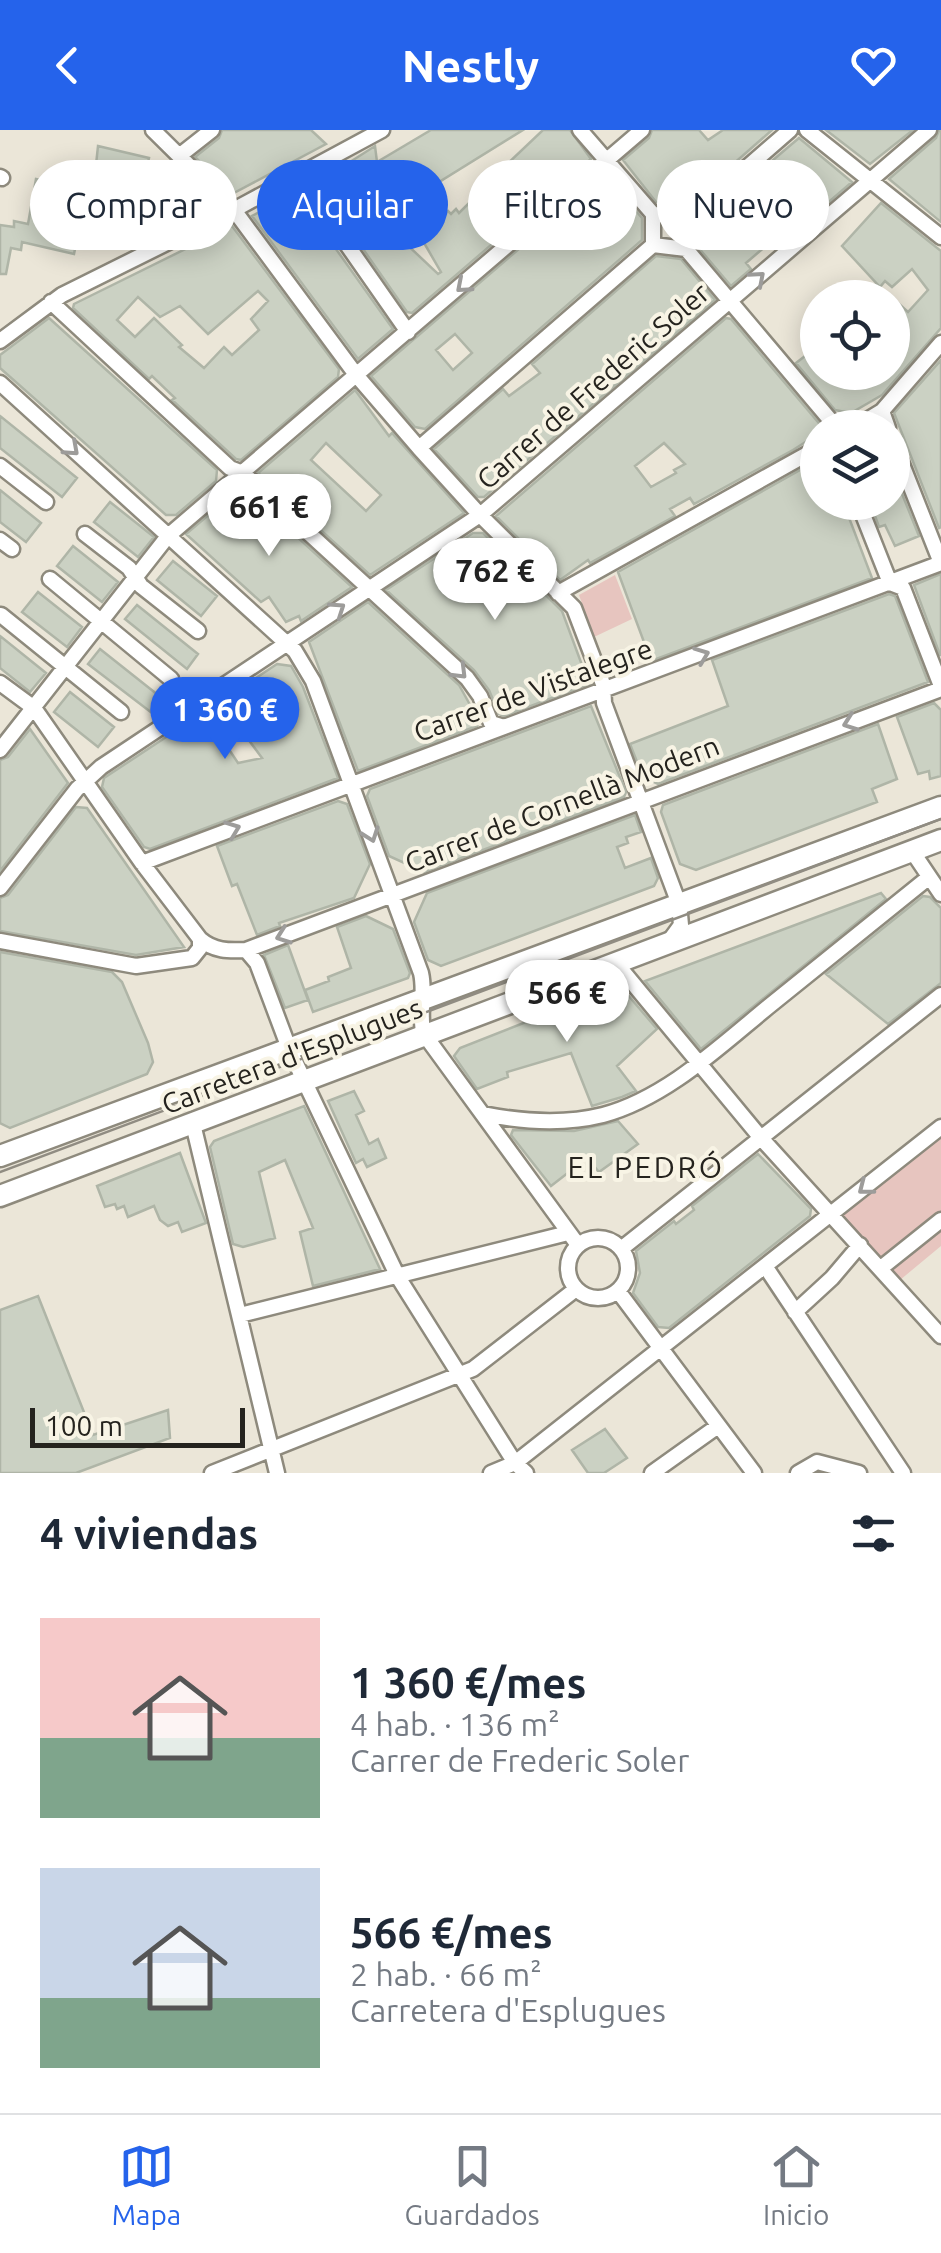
<!DOCTYPE html>
<html lang="es">
<meta charset="utf-8">
<style>
:root{--surface:#fff;--page:#f6f6f7;--text:#1f2937;--muted:#747a83;--line:#e0e1e3;--accent:#2563eb}
body{margin:0;font-family:Ubuntu,sans-serif;background:var(--page);color:var(--text);height:100vh;display:flex;flex-direction:column;font-size:38px;white-space:nowrap}
*{box-sizing:border-box;margin:0}
p{font-size:32px;color:var(--muted)}
.icon{flex:none;width:55px;height:55px;fill:none;stroke:currentColor;stroke-width:2;stroke-linecap:round;stroke-linejoin:round}
.map{position:relative;height:1343px;overflow:hidden}
.side{display:flex;flex-direction:column;background:var(--surface);flex:1}
.side>*{flex:none}
.hud{position:absolute;left:30px;top:30px;width:882px;height:90px;display:flex;gap:20px}
.buttons{position:absolute;left:800px;top:150px;display:grid;gap:20px}
.buttons a{display:grid;place-items:center;width:110px;height:110px;border-radius:50%;background:var(--surface);box-shadow:0 5px 25px #0003;font-size:50px}
.scale{position:absolute;left:30px;bottom:25px;width:215px;box-sizing:border-box;padding-left:10px;border:5px solid #25231e;border-top:0;font-size:28px;line-height:35px;white-space:nowrap;color:#25231e;-webkit-text-stroke:8px #f8f4e5;paint-order:stroke}
.price{position:absolute;translate:-50% -85px;padding:0 22px;border-radius:35px;background:#fff;color:#222;font-size:32px;line-height:65px;filter:drop-shadow(0 2px 5px #0008)}
.price::after{content:'';position:absolute;left:50%;top:60px;width:30px;height:22px;margin-left:-15px;background:inherit;clip-path:polygon(0 0,100% 0,50% 100%)}
.price.on{background:var(--accent);color:#fff}
ul{padding:0;list-style:none}
li{display:flex;align-items:center;gap:30px;height:250px;padding:0 40px}
li span{display:grid;place-items:center;flex:none;width:280px;height:200px;border-radius:0px;color:#555}
li>.icon{margin-inline-start:auto}
span .icon{width:120px;height:120px;fill:#fffc;stroke-width:1}
li b{font-size:42px}
h2{display:flex;justify-content:space-between;align-items:center;height:120px;padding:0 40px;font-size:42px}
.pill{padding:0 35px;border-radius:45px;background:var(--surface);box-shadow:0 5px 25px #0003;font-size:35px;line-height:90px}
.pill.on{background:var(--accent);color:#fff}
header{display:flex;justify-content:space-between;align-items:center;height:130px;padding:0 40px;background:var(--accent);color:#fff;font-size:45px;font-weight:700}
.menu{display:flex;justify-content:space-around;align-items:center;height:140px;border-top:2px solid var(--line);background:var(--surface);font-size:28px;color:var(--muted)}
.menu a{display:grid;justify-items:center;gap:5px}
.menu .on{color:var(--accent)}
.map>svg:first-child{display:block}
</style>
<header><svg class="icon" aria-label="back" viewBox="0 0 24 24"><path d="M15 5l-7 7 7 7"/></svg>Nestly<svg class="icon" aria-label="heart" viewBox="0 0 24 24"><path d="M12 20l-8-8c-3-5 5-10 8-4 3-6 11-1 8 4z"/></svg></header>
<div class="map">
<svg width="941" height="1343" viewBox="0 0 941 1343">
<rect width="100%" height="100%" fill="#ebe6d8"/>
<!-- green -->
<path fill="#e7c5bf" d="M167,30L206,65V85L172,104L154,91Z
M615,445L632,489L594,507L579,465Z
M941,1004V1116L900,1150L842,1084Z"/>
<!-- building -->
<path fill="#cbd1c3" stroke="#afb5a7" stroke-width="2.5" fill-rule="evenodd" d="M222,0H311L326,14L232,64L195,27L219,8Z
M431,0H523L402,75L389,54L365,68L384,88L381,90L438,144L441,142L420,106L448,81L451,84L456,79L459,83L470,72L484,88L507,69L498,57L511,47L503,38L543,0H570L591,29L412,183L407,182L317,53L375,16L377,32Z
M652,0H699L708,10L723,0H772L689,73L656,72L623,30L649,8Z
M826,0H913L870,34Z
M939,0H941V92L889,49L936,8Z
M799,8L852,52L780,114L775,108L746,133L751,139L731,156L697,116L700,92Z
M98,16L149,28L135,91L75,76L71,98L79,99L74,124L22,112L21,120L11,118L6,144H0V95L14,97V91L28,94L36,49L50,52V55L93,63Z
M605,45L642,88V110L425,299L415,297L371,246ZM455,204L472,223L453,240L436,220Z
M296,63L393,199L358,229L252,86Z
M881,73L941,121V198L882,265L851,283L835,280L796,233L818,216V242H892V180L898,173L908,182L928,160L912,139L892,157L885,151L880,157L842,116Z
M232,96L339,239L338,247L241,330L236,329L172,270L175,268L152,246L149,249L73,178L74,174ZM258,161L268,171L251,189L259,200L232,225L224,217L204,238L179,217L182,215L154,188L135,207L117,190L138,167L160,187L180,176L208,204Z
M656,126L681,129L715,170L484,367H478L434,319L503,259L509,266L540,243L532,234Z
M49,188L217,340L216,351L176,385H166L0,238V225Z
M726,188L731,189L823,298H818V304L793,320L694,374L690,368L670,379L675,386L590,433L588,430L560,450L496,386ZM664,313L685,334L674,340L676,343L651,357L635,336Z
M941,230V397L939,398L894,283Z
M355,260L389,306L392,303L464,383L370,445L258,343ZM326,313L381,365L366,381L311,330Z
M0,286L77,348L62,367L0,318Z
M818,330V372H843L872,448L651,531L618,442Z
M892,339L919,406L895,416L885,395L879,397L870,372H892Z
M0,360L41,393L26,412L0,392Z
M248,362L352,457L301,491L299,486L286,492L269,467L261,472L186,404L218,377L228,387Z
M110,372L154,407L138,427L94,392Z
M473,403H483L562,481L589,554L504,586L499,584L489,560L474,540L386,460Z
M73,416L118,452L102,472L57,436Z
M173,431L217,466L201,486L157,450Z
M941,444V525H940L914,455Z
M38,462L82,497L67,517L22,482Z
M889,464L895,466L928,552L658,654L643,647L630,614L728,576L712,530Z
M368,472L459,555L479,591L477,596L358,641L309,512Z
M137,475L198,524L187,539L125,489Z
M0,506L46,543L30,562L0,538Z
M100,519L163,569L152,583L88,534Z
M277,534L291,536L303,557L338,648L150,719L144,717L102,657L104,648ZM242,601L262,628L238,633L224,612Z
M70,562L114,597L98,617L54,582Z
M934,573L941,580V646L930,649L929,641L918,644L897,587Z
M591,576L626,662L624,667L424,742L389,726L367,666L370,659Z
M878,594L897,649L872,659L877,672L696,740L680,734L661,682L663,675Z
M30,599L68,653L0,741V630L8,627Z
M338,671L347,674L370,734L354,768L279,793L280,796L257,805L237,754L232,756L217,716Z
M76,677L87,678L184,817L136,825L0,801V768L8,765Z
M635,685L641,702L626,707L628,713L617,717L625,738L651,728L658,748L654,756L441,836L428,830L414,792L427,763Z
M881,763L886,769L701,919L645,851Z
M923,766L930,767L941,778V853L888,894L826,844Z
M366,786L393,799L410,843L408,848L313,882L305,860L329,851L328,847L351,838L337,797Z
M288,815L308,870L285,878L264,825Z
M0,822L112,842L122,852L148,913L153,932L147,944L10,998L0,993Z
M605,861L627,864L657,899L617,936L636,961L622,967L592,976L571,923L507,942L508,947L477,959L454,926L460,918Z
M354,961L364,981L356,985L369,1014L378,1009L386,1028L367,1037L363,1029L356,1033L328,971Z
M304,976L380,1139L313,1156L300,1102L313,1098L285,1030L259,1042L275,1108L243,1117L233,1114L210,1017L214,1011Z
M618,991L638,1014L599,1042L587,1028L551,1056L511,1005L513,1000L574,1001Z
M180,1023L206,1093L182,1102L178,1092L168,1096L160,1090L154,1076L128,1087L124,1076L117,1079L115,1074L105,1077L97,1056Z
M758,1024L811,1079L810,1086L669,1198L658,1197L633,1163L640,1143L636,1121L674,1091L676,1094L694,1080L692,1076Z
M38,1166L93,1305L168,1280L170,1308L76,1343H0V1180Z
M605,1299L627,1328L604,1343H588L572,1320Z"/>
<g fill="none" stroke-linecap="round" stroke-linejoin="round">
<!-- street casing -->
<g stroke="#8e8a7d" stroke-width="19">
<path id="street" d="M153,0L234,80L357,246L419,318L480,385L574,478L603,554L604,573L679,774L681,795L670,810
M580,0L653,84
M807,0L941,107
M179,26L212,0
M299,46L408,202
M0,47L2,48
M653,84L690,87
M690,87L790,0
M653,115L686,119
M653,115V84
M686,119L837,298
M686,119L690,87
M51,172L230,338L243,343L467,548L480,566L491,593L504,597
M0,211L62,165L241,76L382,0
M0,253L295,521L313,551L421,843C426,864 418,885 424,904L578,1115
M882,281L888,298
M854,298L882,281L941,213
M892,309L941,433
M419,318L653,115
M0,336L46,372
M858,372L890,453L903,458L941,556
M85,404L129,438L141,456L198,501
M0,410L12,419
M50,449L171,549
M558,463L818,318
M1,485L121,582
M0,553L34,578L142,733L200,809C214,821 228,821 246,820L941,559
M0,620L168,406L642,0
M912,721L941,764
M142,733L941,433
M0,758L77,659L101,637L480,385L929,0
M0,811L136,836L192,828L200,818V809
M246,820L257,833L290,921L398,1147L515,1333L526,1343
M616,833L761,1008L941,1206
M483,984C523,992 563,995 603,985C666,968 719,917 768,877C822,834 875,791 928,748
M193,994L277,1343
M568 1138a30 30 0 1 1 60 0a30 30 0 1 1-60 0Z
M621,1119L941,865
M765,1136L903,1343
M881,1138L941,1090
M618,1161L754,1343
M795,1182L832,1148L860,1115
M240,1185L568,1103
M212,1343L473,1239L576,1159
M491,1343L515,1333L941,997
M652,1343L718,1296
M798,1343L817,1332L859,1343"/>
</g>
<!-- secondary casing -->
<g stroke="#8e8a7d" stroke-width="25">
<path id="secondary" d="M0,1026L941,677
M0,1066L941,710"/>
</g>
<!-- street -->
<use href="#street" stroke="#fff" stroke-width="14"/>
<!-- secondary -->
<use href="#secondary" stroke="#fff" stroke-width="20"/>
<!-- tram -->
<path stroke="#908c82" stroke-width="2.5" d="M0,1042L941,689"/>
</g>
<!-- one-way arrows -->
<defs><path id="oneway-chevron" d="M-2-3.5L2.5 0L-2 3.5" fill="none" stroke-width="1.6" stroke-linecap="round" stroke-linejoin="round" transform="scale(2.5)"/></defs>
<g stroke="#9d9c9a">
<use href="#oneway-chevron" transform="translate(758 148) rotate(-41)"/>
<use href="#oneway-chevron" transform="translate(463 156) rotate(139)"/>
<use href="#oneway-chevron" transform="translate(72 319) rotate(42)"/>
<use href="#oneway-chevron" transform="translate(338 479) rotate(-34)"/>
<use href="#oneway-chevron" transform="translate(702 525) rotate(-21)"/>
<use href="#oneway-chevron" transform="translate(460 542) rotate(45)"/>
<use href="#oneway-chevron" transform="translate(850 593) rotate(160)"/>
<use href="#oneway-chevron" transform="translate(233 699) rotate(-21)"/>
<use href="#oneway-chevron" transform="translate(371 705) rotate(70)"/>
<use href="#oneway-chevron" transform="translate(283 806) rotate(160)"/>
<use href="#oneway-chevron" transform="translate(865 1058) rotate(142)"/>
</g>
<g text-anchor="middle" stroke-width="8" stroke-linejoin="round" paint-order="stroke">
<!-- street labels -->
<g font-size="28" fill="#25231e" stroke="#f8f4e5">
<text transform="translate(593 256) rotate(-41)" y="10">Carrer de Frederic Soler</text>
<text transform="translate(533 560) rotate(-20)" y="10">Carrer de Vistalegre</text>
<text transform="translate(562 674) rotate(-21)" y="10">Carrer de Cornellà Modern</text>
<text transform="translate(292 926) rotate(-21)" y="10">Carretera d'Esplugues</text>
</g>
<!-- neighbourhood labels -->
<g font-size="30" letter-spacing="2.5" fill="#25231e" stroke="#f8f4e5">
<text x="646" y="1048">EL PEDRÓ</text>
</g>
</g>
</svg>
<div class="buttons">
<a><svg class="icon" aria-label="locate" viewBox="0 0 24 24"><circle cx="12" cy="12" r="6"/><path d="M12 2v4M12 18v4M2 12h4M18 12h4"/></svg></a>
<a><svg class="icon" aria-label="layers" viewBox="0 0 24 24"><path d="M12 4l9 5-9 5-9-5zM3 14l9 5 9-5"/></svg></a>
</div>
<div class="scale">100 m</div>
<b class="price" style="left:269px;top:429px">661 €</b>
<b class="price" style="left:495px;top:493px">762 €</b>
<b class="price on" style="left:225px;top:632px">1 360 €</b>
<b class="price" style="left:567px;top:915px">566 €</b>
<div class="hud">
<a class="pill">Comprar</a>
<a class="pill on">Alquilar</a>
<a class="pill">Filtros</a>
<a class="pill">Nuevo</a>
</div>
</div>
<section class="side">
<h2>4 viviendas<svg class="icon" aria-label="filters" viewBox="0 0 24 24"><path d="M4 7h16M4 17h16"/><circle cx="9" cy="7" r="2"/><circle cx="15" cy="17" r="2"/></svg></h2>
<ul>
<li><span style="background:linear-gradient(#f6c9c9 60%,#7fa58c 0)"><svg class="icon" aria-label="home" viewBox="0 0 24 24"><path d="M3 11l9-7 9 7M6 9v11h12V9"/></svg></span><div><b>1 360 €/mes</b><p>4 hab. · 136 m²</p><p>Carrer de Frederic Soler</p></div></li>
<li><span style="background:linear-gradient(#c9d6e8 65%,#7fa58c 0)"><svg class="icon" aria-label="home" viewBox="0 0 24 24"><path d="M3 11l9-7 9 7M6 9v11h12V9"/></svg></span><div><b>566 €/mes</b><p>2 hab. · 66 m²</p><p>Carretera d'Esplugues</p></div></li>
</ul>
</section>
<nav class="menu">
<a class="on"><svg class="icon" aria-label="map" viewBox="0 0 24 24"><path d="M3 6l6-2 6 2 6-2v14l-6 2-6-2-6 2zM9 4v14M15 6v14"/></svg>Mapa</a>
<a><svg class="icon" aria-label="saved" viewBox="0 0 24 24"><path d="M7 4h10v16l-5-4-5 4z"/></svg>Guardados</a>
<a><svg class="icon" aria-label="home" viewBox="0 0 24 24"><path d="M3 11l9-7 9 7M6 9v11h12V9"/></svg>Inicio</a>
</nav>
